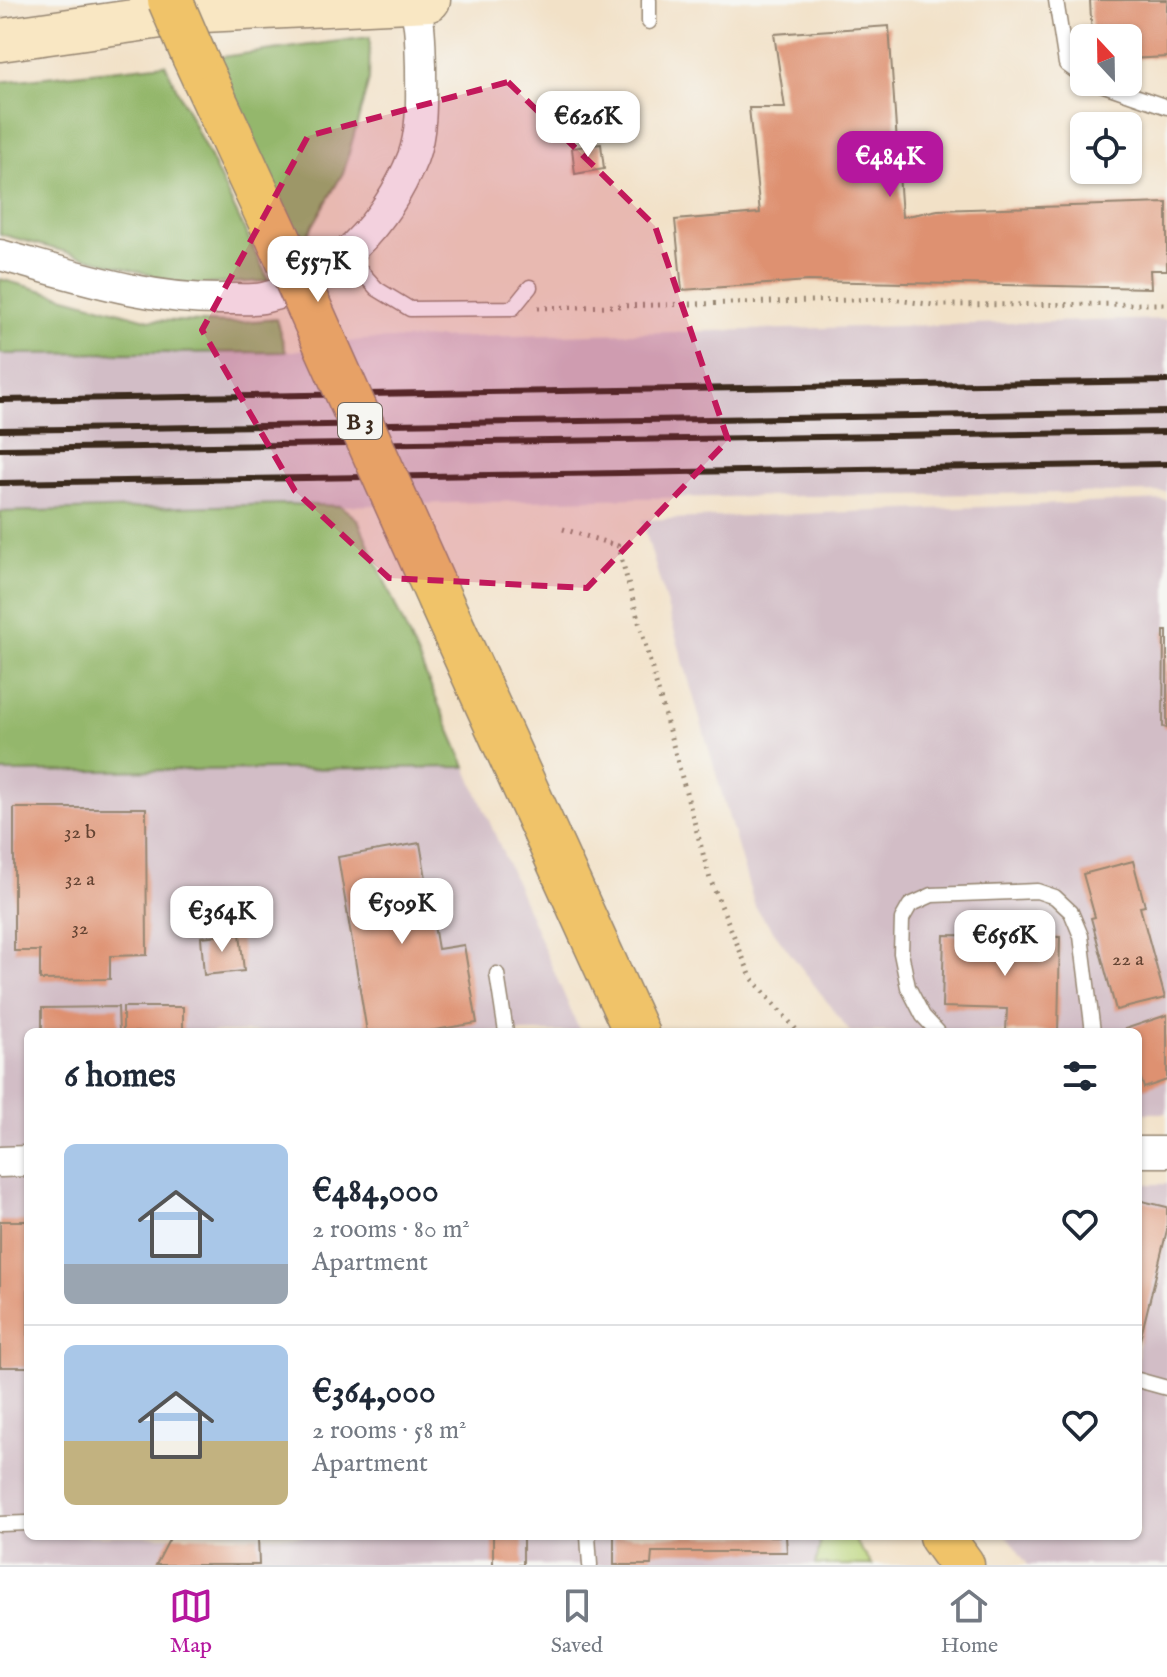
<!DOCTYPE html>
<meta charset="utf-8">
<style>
:root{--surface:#fff;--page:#f2f2f3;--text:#1f2937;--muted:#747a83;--line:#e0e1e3;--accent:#b5179e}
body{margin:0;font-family:"IM FELL English",serif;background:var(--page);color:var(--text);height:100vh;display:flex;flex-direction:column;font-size:30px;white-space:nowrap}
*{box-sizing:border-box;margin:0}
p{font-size:26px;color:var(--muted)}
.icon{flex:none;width:44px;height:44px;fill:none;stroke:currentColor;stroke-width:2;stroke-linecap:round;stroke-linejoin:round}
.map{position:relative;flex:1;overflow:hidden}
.side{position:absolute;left:24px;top:1028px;width:1118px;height:512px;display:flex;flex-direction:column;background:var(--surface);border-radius:12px;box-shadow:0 2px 6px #0004}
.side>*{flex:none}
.needle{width:52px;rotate:338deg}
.controls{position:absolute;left:1070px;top:24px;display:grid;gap:16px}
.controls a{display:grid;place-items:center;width:72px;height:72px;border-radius:12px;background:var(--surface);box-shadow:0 2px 6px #0004;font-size:40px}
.price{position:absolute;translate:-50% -68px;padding:0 18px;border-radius:16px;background:#fff;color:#222;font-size:26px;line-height:52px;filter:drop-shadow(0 2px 4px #0008)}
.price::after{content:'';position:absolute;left:50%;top:48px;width:24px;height:18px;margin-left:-12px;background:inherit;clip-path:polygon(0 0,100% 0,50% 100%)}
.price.on{background:var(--accent);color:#fff}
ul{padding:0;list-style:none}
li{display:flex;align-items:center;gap:24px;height:200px;padding:0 40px}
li+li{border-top:2px solid var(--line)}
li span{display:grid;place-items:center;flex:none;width:224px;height:160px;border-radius:12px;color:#555}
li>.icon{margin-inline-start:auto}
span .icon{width:96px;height:96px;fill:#fffc;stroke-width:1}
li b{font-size:34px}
h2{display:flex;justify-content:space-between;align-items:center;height:96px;padding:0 40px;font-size:34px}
.dock{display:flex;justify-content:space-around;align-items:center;height:112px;border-top:2px solid var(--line);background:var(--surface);font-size:22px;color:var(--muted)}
.dock a{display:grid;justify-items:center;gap:4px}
.dock .on{color:var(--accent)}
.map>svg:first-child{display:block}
</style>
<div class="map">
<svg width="1167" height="1565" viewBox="0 0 1167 1565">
<rect width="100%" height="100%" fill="#f6f6f2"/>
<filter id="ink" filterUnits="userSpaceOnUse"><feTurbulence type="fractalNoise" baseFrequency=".0125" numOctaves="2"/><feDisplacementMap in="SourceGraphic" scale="16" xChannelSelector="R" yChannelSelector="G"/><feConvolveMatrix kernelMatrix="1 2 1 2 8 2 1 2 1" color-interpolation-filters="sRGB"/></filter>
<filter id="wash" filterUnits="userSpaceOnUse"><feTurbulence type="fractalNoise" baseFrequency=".006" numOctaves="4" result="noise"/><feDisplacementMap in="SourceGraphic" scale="32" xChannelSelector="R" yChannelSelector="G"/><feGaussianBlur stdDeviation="1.8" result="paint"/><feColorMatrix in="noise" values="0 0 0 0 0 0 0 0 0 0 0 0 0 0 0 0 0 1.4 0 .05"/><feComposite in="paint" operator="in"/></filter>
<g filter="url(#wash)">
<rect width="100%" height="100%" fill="#f2e1c7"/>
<!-- industrial -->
<path fill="#d2bdc6" d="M1167,319V492L635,498L341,506L284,504L0,512V354L286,352L361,340Z
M1167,500V1113H1138V1032H850L755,907L642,520Z
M466,767L580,1032H28V1536H814L820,1543L816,1565H0V772Z
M1138,1184H1167V1565H1028L1007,1536H1138Z"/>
<!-- green -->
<path fill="#bbd67c" stroke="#7b804d" stroke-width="2" d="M814,1536H852L872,1565H816L820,1543Z"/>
<!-- forest -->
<path fill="#94b76c" stroke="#687045" stroke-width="2" d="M370,37L369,80L344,171L300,248L213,58Z
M165,64L269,281L188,285L0,234V82Z
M0,279L150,320L231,323L276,319L286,352L0,354Z
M284,504L341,506L358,520L466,767L0,772V512Z"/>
<g id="blocks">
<!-- building -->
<path fill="#de9171" d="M1090,0H1167V57L1128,59V38H1092Z
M889,26L902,217L938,210L1167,203V270H1150L1151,288L808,281L682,290L675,220L760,213L749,108H785L774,34Z
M601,144L604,169L575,174L572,148Z
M1164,631H1167V728L1163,727Z
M14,808H146L147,955L110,956V979L40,980V951H14Z
M420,843L438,949L464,945L477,1023L423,1032H367L338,857Z
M1133,861L1145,906L1140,907L1165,998L1116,1010L1091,918L1095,917L1083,874Z
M240,933L244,971L204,975L201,937Z
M944,935L1060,937L1058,1032H1006L1007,1009L942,1007Z
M118,1007L119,1032H42V1008Z
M123,1007H183V1032H123Z
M1167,1015V1080L1144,1088L1138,1070V1032H1125V1029Z
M1138,1200L1167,1207V1230L1139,1344Z
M0,1221H28V1367H0Z
M171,1536H258L259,1565H156Z
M493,1536H523V1565H493Z
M614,1536H786L787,1552H652L651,1565H614Z"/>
</g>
</g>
<g filter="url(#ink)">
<use href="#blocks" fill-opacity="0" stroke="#968672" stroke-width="2"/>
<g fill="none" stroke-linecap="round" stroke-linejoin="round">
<!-- lane casing -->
<g stroke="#968672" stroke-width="17">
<path id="lane" d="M649,0V22
M1056,0L1066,64L1084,77
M1095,82L1167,107
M346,255L377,289L410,309L513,308L530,287
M497,974L506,1032
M938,1032L923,1016L908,987L901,953L902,919L910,905L932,895L1037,891L1055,897L1071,912L1081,936L1093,1032
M1138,1380L1167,1388
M0,1524L28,1523
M588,1536L590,1565"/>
</g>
<!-- street casing -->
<g stroke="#968672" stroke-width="33">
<path id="street" d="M0,255C74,275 149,301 227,299C238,299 252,300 263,298C333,282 388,221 413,157C423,129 421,95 421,66C420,43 421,22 413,0
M1138,1152H1167
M0,1162L28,1161"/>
</g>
<!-- secondary casing -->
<g stroke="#968672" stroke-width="45">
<path id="secondary" d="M0,40L203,11L429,0"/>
</g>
<!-- primary casing -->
<g stroke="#968672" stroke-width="47">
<path id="primary" d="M194,56L280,242
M440,600L636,1032
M941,1536L962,1565"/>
</g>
<!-- path -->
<path stroke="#968672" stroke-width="5" stroke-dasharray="2 6" stroke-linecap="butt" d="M538,308L890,299L934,305L1167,304
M563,529L618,546L710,879L751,977L798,1032"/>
<!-- lane -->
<use href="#lane" stroke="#fff" stroke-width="14"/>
<!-- street -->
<use href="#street" stroke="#fff" stroke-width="30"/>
<!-- secondary -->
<use href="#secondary" stroke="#f9e7c3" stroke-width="42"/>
<!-- primary -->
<use href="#primary" stroke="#f0c369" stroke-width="44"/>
<!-- rail -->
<path stroke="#3b2a1e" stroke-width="6" d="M0,400L1167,381
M0,430L1167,412
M0,449L1167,432
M0,483L1167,464"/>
<!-- primary-bridge casing -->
<g stroke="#968672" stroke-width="47" stroke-linecap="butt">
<path id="primary-bridge" d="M170,0L194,56
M280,242L440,600"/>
</g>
<!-- primary-bridge -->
<use href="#primary-bridge" stroke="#f0c369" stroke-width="44"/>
</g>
</g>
<!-- marked area -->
<path fill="#c2185b" fill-opacity="0.2" stroke="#c2185b" stroke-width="6" stroke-dasharray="16 10" stroke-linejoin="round" d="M508,82L655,226L728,440L587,588L389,578L295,491L202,330L308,136Z"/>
<g text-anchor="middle" stroke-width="8" stroke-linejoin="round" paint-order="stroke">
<!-- number labels -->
<g font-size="20" fill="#644433">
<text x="80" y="838">32 b</text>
<text x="80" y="885">32 a</text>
<text x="80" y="934">32</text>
<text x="1128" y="965">22 a</text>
</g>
<!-- shield labels -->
<rect fill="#f6f6f2" stroke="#73675e" stroke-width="2" x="338" y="403" width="44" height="36" rx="6"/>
<g font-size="22" font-weight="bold" fill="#3b2a1e">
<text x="360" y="429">B 3</text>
</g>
</g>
</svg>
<div class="controls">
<a><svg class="needle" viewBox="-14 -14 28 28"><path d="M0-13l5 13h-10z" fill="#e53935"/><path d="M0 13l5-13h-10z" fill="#747a83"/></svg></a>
<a><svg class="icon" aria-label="locate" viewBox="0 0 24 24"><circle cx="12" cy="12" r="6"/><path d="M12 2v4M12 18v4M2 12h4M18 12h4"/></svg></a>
</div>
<b class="price" style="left:588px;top:159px">€626K</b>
<b class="price on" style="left:890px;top:199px">€484K</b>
<b class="price" style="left:318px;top:304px">€557K</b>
<b class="price" style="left:402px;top:946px">€509K</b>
<b class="price" style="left:222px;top:954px">€364K</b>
<b class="price" style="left:1005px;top:978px">€656K</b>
<section class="side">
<h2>6 homes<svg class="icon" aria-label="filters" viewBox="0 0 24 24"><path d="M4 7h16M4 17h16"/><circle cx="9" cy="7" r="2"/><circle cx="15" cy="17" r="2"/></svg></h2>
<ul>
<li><span style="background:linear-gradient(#a9c7e8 75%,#9aa5b1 0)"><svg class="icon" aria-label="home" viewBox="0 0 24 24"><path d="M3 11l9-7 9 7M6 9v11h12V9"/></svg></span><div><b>€484,000</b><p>2 rooms · 80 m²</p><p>Apartment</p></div><svg class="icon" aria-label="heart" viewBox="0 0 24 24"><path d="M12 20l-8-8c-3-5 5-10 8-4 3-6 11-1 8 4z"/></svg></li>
<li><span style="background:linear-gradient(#a9c7e8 60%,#c2b280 0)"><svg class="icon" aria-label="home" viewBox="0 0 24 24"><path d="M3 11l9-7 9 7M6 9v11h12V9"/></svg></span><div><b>€364,000</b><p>2 rooms · 58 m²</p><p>Apartment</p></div><svg class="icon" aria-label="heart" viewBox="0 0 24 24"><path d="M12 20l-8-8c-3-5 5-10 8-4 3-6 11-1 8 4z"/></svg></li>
</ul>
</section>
</div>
<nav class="dock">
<a class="on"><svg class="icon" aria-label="map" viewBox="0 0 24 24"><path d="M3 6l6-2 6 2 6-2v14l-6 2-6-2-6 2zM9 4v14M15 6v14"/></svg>Map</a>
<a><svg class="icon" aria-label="saved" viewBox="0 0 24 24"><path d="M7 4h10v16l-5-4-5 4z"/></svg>Saved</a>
<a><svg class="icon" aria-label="home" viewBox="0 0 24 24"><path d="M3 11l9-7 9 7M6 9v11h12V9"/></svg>Home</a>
</nav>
